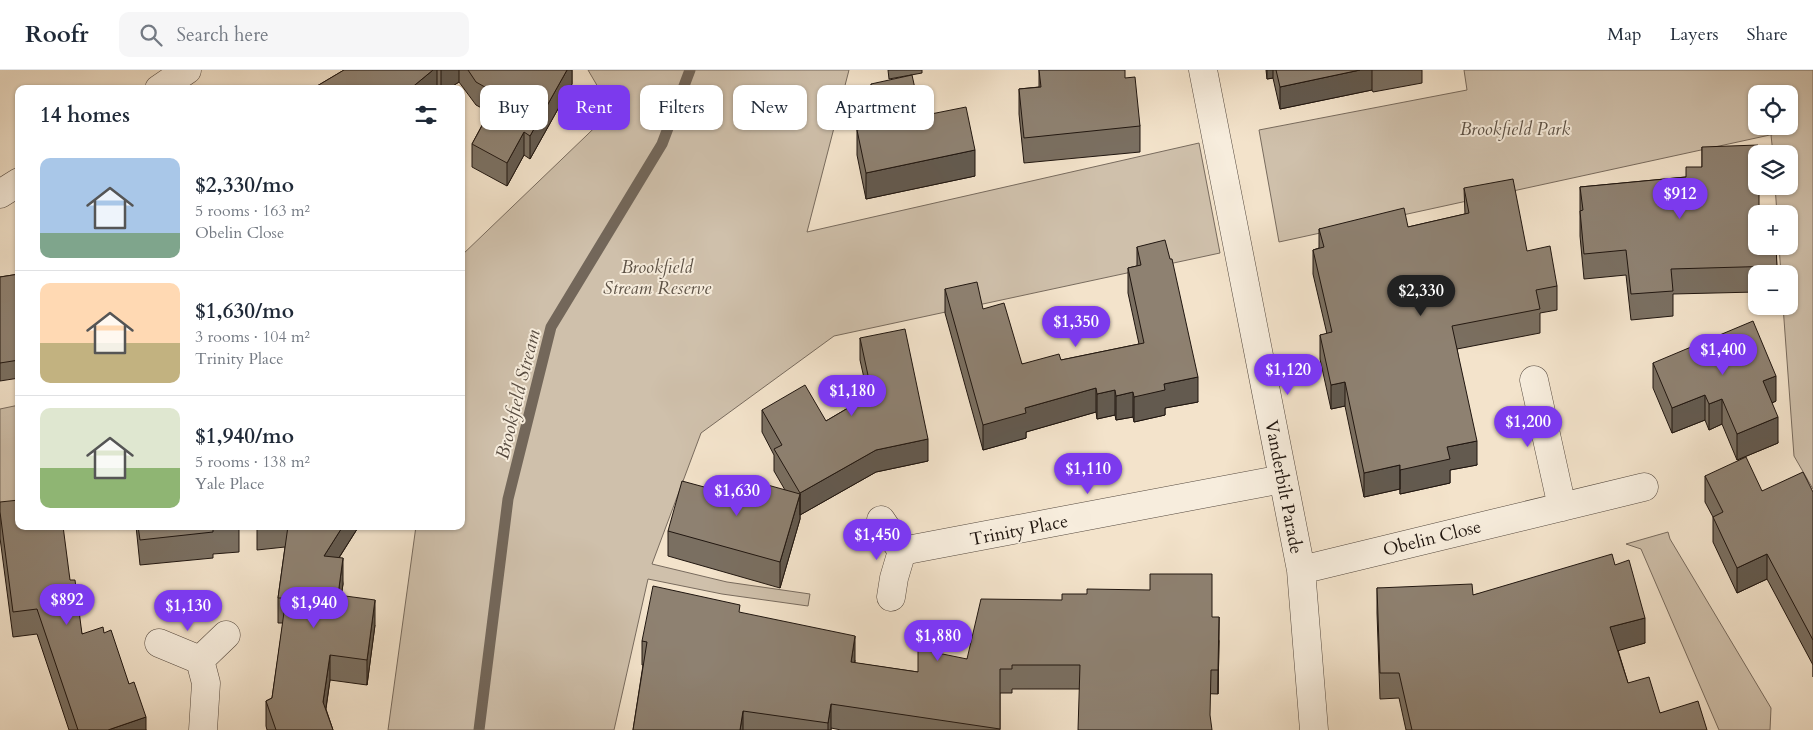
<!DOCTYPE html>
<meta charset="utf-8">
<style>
:root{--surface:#fff;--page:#f6f6f7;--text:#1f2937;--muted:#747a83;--line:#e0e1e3;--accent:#7c3aed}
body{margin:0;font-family:Cardo,serif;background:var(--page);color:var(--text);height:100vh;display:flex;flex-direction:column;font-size:19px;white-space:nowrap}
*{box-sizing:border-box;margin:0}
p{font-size:16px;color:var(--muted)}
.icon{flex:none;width:28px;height:28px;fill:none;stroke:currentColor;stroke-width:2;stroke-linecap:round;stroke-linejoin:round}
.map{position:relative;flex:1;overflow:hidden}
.sheet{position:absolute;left:15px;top:15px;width:450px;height:445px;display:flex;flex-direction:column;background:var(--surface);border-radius:10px;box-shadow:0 1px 4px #0004}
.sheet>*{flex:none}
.banner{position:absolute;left:480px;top:15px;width:475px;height:45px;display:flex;gap:10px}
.fabs{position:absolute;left:1748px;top:15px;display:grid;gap:10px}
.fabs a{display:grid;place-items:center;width:50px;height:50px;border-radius:10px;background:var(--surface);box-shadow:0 1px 4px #0004;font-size:25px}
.price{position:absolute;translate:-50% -42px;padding:0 11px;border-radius:18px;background:var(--accent);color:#fff;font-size:16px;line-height:32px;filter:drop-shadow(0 1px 2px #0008)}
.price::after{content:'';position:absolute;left:50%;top:30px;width:15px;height:11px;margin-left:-8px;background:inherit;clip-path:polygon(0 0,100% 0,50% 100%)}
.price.current{background:#222;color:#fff}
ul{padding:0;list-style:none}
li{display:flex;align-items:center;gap:15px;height:125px;padding:0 25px}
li+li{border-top:1px solid var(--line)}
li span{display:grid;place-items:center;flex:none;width:140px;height:100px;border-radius:10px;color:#555}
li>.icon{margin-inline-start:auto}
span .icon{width:60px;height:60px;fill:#fffc;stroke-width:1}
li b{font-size:21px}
h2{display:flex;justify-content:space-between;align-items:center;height:60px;padding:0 25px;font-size:21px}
.chip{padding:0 18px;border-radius:10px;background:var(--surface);box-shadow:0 1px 4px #0004;font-size:18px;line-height:45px}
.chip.current{background:var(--accent);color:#fff}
header{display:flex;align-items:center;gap:30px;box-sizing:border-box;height:70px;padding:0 25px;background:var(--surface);border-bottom:1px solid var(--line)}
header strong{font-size:24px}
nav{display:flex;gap:28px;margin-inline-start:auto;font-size:18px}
.search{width:350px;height:45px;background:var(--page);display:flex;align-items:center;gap:12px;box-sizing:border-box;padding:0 18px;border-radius:10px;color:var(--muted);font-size:19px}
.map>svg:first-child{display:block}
</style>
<header>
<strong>Roofr</strong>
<div class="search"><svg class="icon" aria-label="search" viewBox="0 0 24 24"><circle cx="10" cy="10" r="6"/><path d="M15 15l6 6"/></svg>Search here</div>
<nav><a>Map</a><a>Layers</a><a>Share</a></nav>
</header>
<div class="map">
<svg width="1813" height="660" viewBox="0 0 1813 660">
<rect width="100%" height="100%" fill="#f3e3cb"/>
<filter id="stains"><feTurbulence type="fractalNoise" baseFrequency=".004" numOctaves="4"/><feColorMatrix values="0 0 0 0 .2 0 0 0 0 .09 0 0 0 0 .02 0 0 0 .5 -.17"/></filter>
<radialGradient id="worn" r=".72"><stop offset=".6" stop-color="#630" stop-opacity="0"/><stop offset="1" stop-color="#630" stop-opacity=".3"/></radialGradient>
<!-- green -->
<path fill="#cfc0ab" stroke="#786b5e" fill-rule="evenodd" d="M588,0H849L807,162L1199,73L1220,183L834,266L701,363L652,494L727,512L810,524L808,536L722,524L648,509L614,660H388L416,456H461V186L612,41Z
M1464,0H1813V419L1794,386L1783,236H1789V204H1781L1779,176H1789V144H1777L1775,116H1789V84H1773L1771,65L1779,63L1279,172L1259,60L1467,20ZM1756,24H1789V56H1756Z
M19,335V441L0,445V339Z
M1668,462L1670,469L1771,638L1770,660H1719L1641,479L1626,474Z"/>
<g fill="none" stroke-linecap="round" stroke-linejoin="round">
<!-- stream -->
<path stroke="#73675a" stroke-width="11" d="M479,660L508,429L551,257L662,74L690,0"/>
<!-- street casing -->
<g stroke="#55493f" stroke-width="29">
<path id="street" d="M1203,0L1301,500L1314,660
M159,19L187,0
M0,124L19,112
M1534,310L1562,437
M881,450L902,481L894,508L891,527
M902,481L1282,409
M1301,500L1644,417
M159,573L200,590
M203,660L206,613L200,590L226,565"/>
</g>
<!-- street -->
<use href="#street" stroke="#f7eddd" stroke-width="28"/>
</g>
<!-- wall -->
<path fill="#7a6f61" stroke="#201610" d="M344,0H572V14L530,89L524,85L507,116L472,97V74L489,42L476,35L459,12L448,19H312Z
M888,0H922V3L889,9Z
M1039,0L1125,8L1140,56V82L1024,93L1019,44V19L1039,17Z
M1266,0H1422V13L1373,22L1372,20L1280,39L1273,8L1267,9Z
M871,14L921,46L975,106L866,129L857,85V60L875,56L871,39Z
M1702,77L1756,176H1776L1777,204H1756V222L1673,224V246L1631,250L1626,205L1584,209L1580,166V117L1686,107L1702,97Z
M1464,118L1527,181L1557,216V240L1540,243V263L1457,279L1477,395L1450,400V413L1400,424V419L1364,427L1345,336L1331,339L1320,289V265L1327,264L1313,204V180L1319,178V159L1408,157L1465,144Z
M1137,177L1198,332L1165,338V345L1134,352L1133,347L1116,350L1115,345L1097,349L1096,342L1026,362V368L983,380L945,243V219L983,239L1022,294L1061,290L1139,274L1128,223V198L1137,196Z
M19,204V308L0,311V207Z
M860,268L928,391L876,402L800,445V444V449L780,518L668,486V461L730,424L785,420L774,401V385L762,362V340L826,351L868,326L860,290Z
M1653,293L1776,331L1772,333L1778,373L1737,390L1722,354L1709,360L1705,350L1672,363L1653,318Z
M1705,406L1762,421L1813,422V607V595L1767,509L1737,523L1713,472V447L1705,432Z
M0,432L70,510L82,564L104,563L129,614L146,660H69L37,564L13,567L0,468Z
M136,456H239V482L213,484V488L140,495Z
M257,456H359L339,488L343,514L341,526L375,555L367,615L330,610L326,639L333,660H267L266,656V631L272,628L283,553H278V528L285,477L257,480Z
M1615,495L1645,573L1618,580L1628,613L1660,643L1707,660H1406L1399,628L1380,629L1377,543V518L1473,525Z
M740,543L855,590V593L918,602L967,589L1212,547L1219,571L1218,624L1079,619H1012V623H1000V660H841L831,658V660H633L643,595H642V571Z"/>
<!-- shaded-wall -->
<path fill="#635a4f" stroke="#201610" d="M433,0H437V19H410Z
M441,0H459V12L448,19H441Z
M567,0H572V14L530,89V66Z
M1267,0H1273V8L1267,9Z
M1360,0H1372V20L1280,39V17Z
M524,62V85L507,116V93Z
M975,80V106L866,129V103Z
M1776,306V331L1763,337V311Z
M1198,307V332L1165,338V345L1134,352V327L1164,314Z
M1345,312V336L1331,339V315Z
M1096,318V342L1026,362V368L983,380V355L1025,338Z
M1115,320V345L1097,349V324Z
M1133,322V347L1116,350V326Z
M1705,325V350L1672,363V338Z
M1722,329V354L1709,360V334Z
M1778,347V373L1737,390V364Z
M928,369V391L876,402L800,445V423L876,380Z
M1477,371V395L1450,400V413L1400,424V400L1447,377Z
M1400,395V419L1364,427V403Z
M800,424V449L780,518V492Z
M343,456H359L324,511V486Z
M1767,484V509L1737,523V498Z
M343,488V514L338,550V525Z
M375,530V555L367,615V590Z
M1219,547V571L1218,624V600Z
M1645,548V573L1610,583V557Z
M855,566V590L851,616V592Z
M330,585V610L323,657V632Z
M831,634V660H828V653Z
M743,641V660H740Z
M146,647V660H108Z"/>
<!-- building -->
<path fill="#8e8171" stroke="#201610" d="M344,0H433L410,19H312Z
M468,0H567L530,66L524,62L507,93L472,74L499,25L476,12Z
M1039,0H1125V8L1135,7L1140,56L1024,68L1019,19L1041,17Z
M1276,0H1360L1280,17Z
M912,5L921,46L966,37L975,80L866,103L857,60L880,55L871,14Z
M1758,75V84H1756V116H1759V144H1756V176H1776L1777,196L1671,199L1673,221L1631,224L1626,180L1584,184L1580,141L1583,140L1580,117L1686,107V97H1702V77Z
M1513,109L1527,181L1550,176L1557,216L1536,220L1540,239L1452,256L1477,371L1447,377L1450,389L1400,400V395L1364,403L1345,312L1331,315L1320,265L1332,262L1313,180L1324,177L1319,159L1404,138L1408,157L1469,143L1464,118Z
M1165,170L1170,189H1172L1198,307L1164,314L1165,320L1134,327L1133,322L1116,326L1115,320L1097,324L1096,318L1025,338L1026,343L983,355L945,219L977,212L983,239L1004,233L1022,294L1059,284L1061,290L1144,273L1128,198L1141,195L1137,177Z
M19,204V290L0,293V207Z
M1753,251L1776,306L1763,311L1778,347L1737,364L1722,329L1709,334L1705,325L1672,338L1653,293Z
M905,259L928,369L876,380L800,423L774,379L782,375L762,340L805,315L826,351L872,324L860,268Z
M1746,387L1762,421L1803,402L1813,422V570L1767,484L1737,498L1713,447L1723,442L1705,406Z
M735,406L800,424L780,492L668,461L682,411L730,424Z
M19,430V456H63L70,510H75L82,564L103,557L104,563L111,560L129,614L134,612L146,647L108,660H78L37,539L13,542L0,442V432Z
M138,456H238L213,459V462L140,470Z
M288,456H343L324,486L343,488L338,525L375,530L367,590L330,585L323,632L333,660H276L266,631L272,628L286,528H278Z
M1612,484L1615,495L1629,490L1645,548L1610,557L1628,613L1649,607L1660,643L1698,631L1707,660H1412L1399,603H1380L1377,518L1472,514L1473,525Z
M1150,504H1212V547H1219L1218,600H1211L1210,645L1212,660H1078L1080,595H1012V599H1000V659L831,634L828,653L743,641L740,660H633L647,572L642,571L653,516L740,535L739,542L855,566L851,592L918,602V579L967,589L981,529L1062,530V524H1087V519L1150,520Z"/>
<g text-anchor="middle" stroke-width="4" stroke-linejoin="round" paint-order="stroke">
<!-- park labels -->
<g font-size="18" font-style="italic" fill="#5d5246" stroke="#f7eddd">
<text x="1515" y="65">Brookfield Park</text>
<text x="657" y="203">Brookfield<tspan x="657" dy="21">Stream Reserve</tspan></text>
</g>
<!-- street labels -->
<g font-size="18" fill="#201610" stroke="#f7eddd">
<text transform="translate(1284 417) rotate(79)" y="6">Vanderbilt Parade</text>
<text transform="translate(1019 460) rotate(-11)" y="6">Trinity Place</text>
<text transform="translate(1432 468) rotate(-14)" y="6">Obelin Close</text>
</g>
<!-- water labels -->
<g font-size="19" font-style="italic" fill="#584c41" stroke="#f7eddd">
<text transform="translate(517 324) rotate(-76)" y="7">Brookfield Stream</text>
</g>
</g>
<rect width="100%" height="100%" filter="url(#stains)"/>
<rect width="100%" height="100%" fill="url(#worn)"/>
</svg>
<div class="fabs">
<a><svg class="icon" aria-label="locate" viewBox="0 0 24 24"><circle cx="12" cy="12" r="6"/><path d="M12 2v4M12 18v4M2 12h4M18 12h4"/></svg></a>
<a><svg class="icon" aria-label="layers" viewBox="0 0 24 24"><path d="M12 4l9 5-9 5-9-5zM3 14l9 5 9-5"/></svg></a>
<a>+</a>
<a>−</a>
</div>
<b class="price" style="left:1680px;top:150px">$912</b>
<b class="price current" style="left:1421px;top:247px">$2,330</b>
<b class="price" style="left:1076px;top:278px">$1,350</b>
<b class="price" style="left:1723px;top:306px">$1,400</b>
<b class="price" style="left:1288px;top:326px">$1,120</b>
<b class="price" style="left:852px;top:347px">$1,180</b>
<b class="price" style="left:1528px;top:378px">$1,200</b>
<b class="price" style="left:1088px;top:425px">$1,110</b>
<b class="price" style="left:737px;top:447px">$1,630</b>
<b class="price" style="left:877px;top:491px">$1,450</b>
<b class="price" style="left:67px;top:556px">$892</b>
<b class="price" style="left:314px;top:559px">$1,940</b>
<b class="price" style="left:188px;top:562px">$1,130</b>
<b class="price" style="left:938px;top:592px">$1,880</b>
<div class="banner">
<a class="chip">Buy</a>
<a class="chip current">Rent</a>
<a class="chip">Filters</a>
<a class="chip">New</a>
<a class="chip">Apartment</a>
</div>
<section class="sheet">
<h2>14 homes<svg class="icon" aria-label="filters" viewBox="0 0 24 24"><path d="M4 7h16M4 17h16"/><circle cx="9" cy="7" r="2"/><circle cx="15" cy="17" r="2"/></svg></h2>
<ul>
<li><span style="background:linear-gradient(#a9c7e8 75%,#7fa58c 0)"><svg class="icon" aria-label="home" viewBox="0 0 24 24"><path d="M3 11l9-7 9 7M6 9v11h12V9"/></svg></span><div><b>$2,330/mo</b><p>5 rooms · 163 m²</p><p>Obelin Close</p></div></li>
<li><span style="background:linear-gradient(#ffd9b3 60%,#c2b280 0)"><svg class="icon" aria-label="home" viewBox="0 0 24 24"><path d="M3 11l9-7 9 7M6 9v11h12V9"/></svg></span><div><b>$1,630/mo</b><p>3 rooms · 104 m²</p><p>Trinity Place</p></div></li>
<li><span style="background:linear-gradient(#dfe7d0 60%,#8fb573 0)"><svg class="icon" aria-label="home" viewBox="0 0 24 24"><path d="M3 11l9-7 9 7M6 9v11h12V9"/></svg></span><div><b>$1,940/mo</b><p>5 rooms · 138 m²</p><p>Yale Place</p></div></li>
</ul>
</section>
</div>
